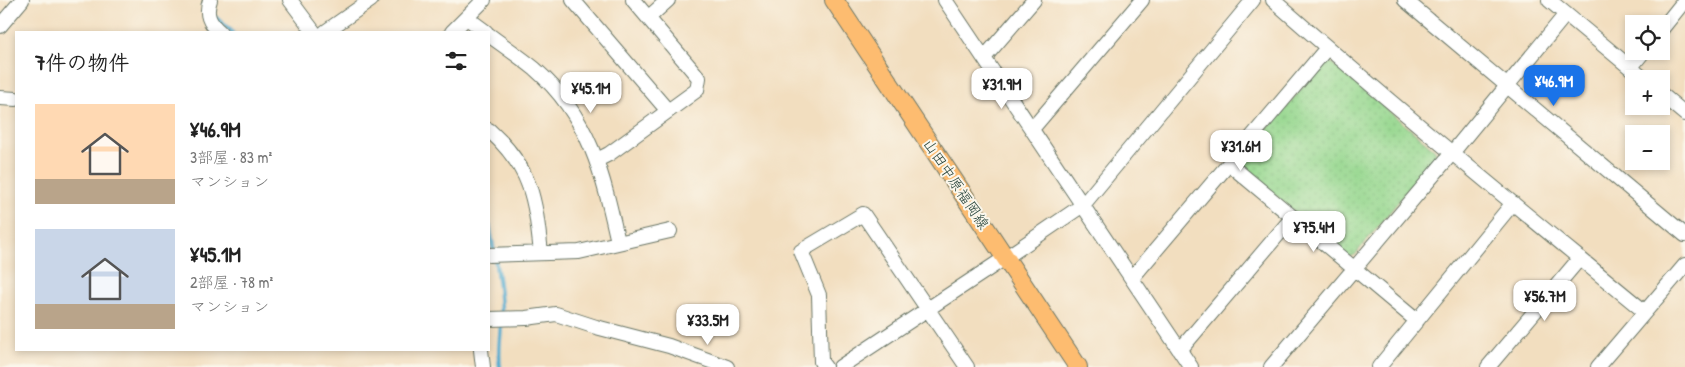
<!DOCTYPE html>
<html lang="ja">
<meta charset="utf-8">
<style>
:root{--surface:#fff;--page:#f6f6f6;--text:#222;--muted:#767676;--accent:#1a73e8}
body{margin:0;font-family:"Patrick Hand","Klee One",sans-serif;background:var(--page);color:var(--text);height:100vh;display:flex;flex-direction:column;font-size:19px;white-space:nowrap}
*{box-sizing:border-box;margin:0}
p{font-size:16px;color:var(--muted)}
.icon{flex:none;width:28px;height:28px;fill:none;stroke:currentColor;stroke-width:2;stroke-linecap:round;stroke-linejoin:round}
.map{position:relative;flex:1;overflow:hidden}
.panel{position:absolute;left:15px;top:31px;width:475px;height:320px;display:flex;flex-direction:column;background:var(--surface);border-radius:0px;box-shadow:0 2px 8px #0003}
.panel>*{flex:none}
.tools{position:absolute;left:1625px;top:15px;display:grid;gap:10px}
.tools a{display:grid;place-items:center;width:45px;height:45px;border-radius:0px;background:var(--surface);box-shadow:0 2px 8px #0003;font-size:25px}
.price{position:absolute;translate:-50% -42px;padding:0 11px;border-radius:10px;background:#fff;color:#222;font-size:16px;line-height:32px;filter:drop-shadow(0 1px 2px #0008)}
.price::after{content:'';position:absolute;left:50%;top:30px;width:15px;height:11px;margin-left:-8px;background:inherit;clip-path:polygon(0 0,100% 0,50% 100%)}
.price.selected{background:var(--accent);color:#fff}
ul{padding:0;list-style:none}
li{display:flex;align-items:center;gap:15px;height:125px;padding:0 20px}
li span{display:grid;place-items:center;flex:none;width:140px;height:100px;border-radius:0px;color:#555}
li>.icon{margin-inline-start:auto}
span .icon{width:60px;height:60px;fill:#fffc;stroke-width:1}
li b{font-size:21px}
h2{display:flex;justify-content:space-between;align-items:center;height:60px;padding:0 20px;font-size:21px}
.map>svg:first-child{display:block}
</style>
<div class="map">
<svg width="1685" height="367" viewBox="0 0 1685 367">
<defs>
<pattern id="park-dots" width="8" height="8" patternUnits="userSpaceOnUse" patternTransform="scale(1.25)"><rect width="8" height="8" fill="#95d78e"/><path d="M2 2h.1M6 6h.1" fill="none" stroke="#80b97b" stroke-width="1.8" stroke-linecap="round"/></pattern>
</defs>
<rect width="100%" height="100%" fill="#fbf7ec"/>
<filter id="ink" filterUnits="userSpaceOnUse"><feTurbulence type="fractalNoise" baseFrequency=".02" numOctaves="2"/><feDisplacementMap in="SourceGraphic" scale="10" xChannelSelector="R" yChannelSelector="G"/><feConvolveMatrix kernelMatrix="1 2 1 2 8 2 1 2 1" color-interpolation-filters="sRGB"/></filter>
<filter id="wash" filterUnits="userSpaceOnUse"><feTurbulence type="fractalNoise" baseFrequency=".0096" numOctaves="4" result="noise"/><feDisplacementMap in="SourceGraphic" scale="20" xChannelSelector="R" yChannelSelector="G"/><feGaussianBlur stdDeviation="1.12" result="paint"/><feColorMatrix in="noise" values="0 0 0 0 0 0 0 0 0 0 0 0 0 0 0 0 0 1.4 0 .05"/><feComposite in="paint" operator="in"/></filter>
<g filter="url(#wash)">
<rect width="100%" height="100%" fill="#f2debf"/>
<!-- park -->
<path fill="url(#park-dots)" stroke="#5a8a61" d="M1329,61L1435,150L1436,155L1355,255L1348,257L1242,167L1243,158L1324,62Z"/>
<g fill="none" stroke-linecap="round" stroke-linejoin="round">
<!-- stream -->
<path stroke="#52abcf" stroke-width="4.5" d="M216,18L232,32
M489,225C494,252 501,287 501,313C502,331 497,350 500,367"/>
</g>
</g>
<g filter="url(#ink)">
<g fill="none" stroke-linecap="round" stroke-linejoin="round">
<!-- minor casing -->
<g stroke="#697565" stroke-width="16">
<path id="minor" d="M210,0C205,14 209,23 220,32
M290,0L314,32
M573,0L668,111
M945,0L1191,367
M1273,0C1394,107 1520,209 1645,312
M1405,0L1685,235
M1549,0L1644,79
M467,18L486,32
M648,18L668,0
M0,26L22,0
M1661,30L1685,0
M325,32L371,0
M452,32L484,0
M489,35C504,46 520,57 535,69C590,117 603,175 618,242
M984,58L1034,0
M1631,67L1644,51
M1661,94L1685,114
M0,98L16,99
M1032,129L1142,0
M489,130C532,169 535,198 541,253
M597,160L609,154L697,90L699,78L633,0
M1229,164L1417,321
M489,255L579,252L670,231
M1132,278L1327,48
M489,319L526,318L556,314L596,327L669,346L727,367
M481,350L483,367
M1180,350L1293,217
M825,367L821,362L819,295L801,251L863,214L967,367
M840,367L1005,258L1083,205L1253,0
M1271,367L1452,153L1566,14
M1379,367L1513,203
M1488,367L1580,258
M1598,367L1685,265"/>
</g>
<!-- major casing -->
<g stroke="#697565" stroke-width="20">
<path id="major" d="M834,0L1078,367"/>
</g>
<!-- minor -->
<use href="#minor" stroke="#fff" stroke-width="14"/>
<!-- major -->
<use href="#major" stroke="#fdbc70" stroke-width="18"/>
</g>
</g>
<g text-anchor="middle" stroke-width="4" stroke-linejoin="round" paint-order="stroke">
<!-- street labels -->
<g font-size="15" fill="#1f3d34" stroke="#fbf7ec">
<text transform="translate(956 184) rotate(56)" y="5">山田中原福岡線</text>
</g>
</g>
</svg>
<div class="tools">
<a><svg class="icon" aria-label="locate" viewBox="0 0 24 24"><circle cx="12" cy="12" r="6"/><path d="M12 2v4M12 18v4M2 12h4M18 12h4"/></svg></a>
<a>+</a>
<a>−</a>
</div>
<b class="price selected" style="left:1554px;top:107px">¥46.9M</b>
<b class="price" style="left:1002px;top:110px">¥31.9M</b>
<b class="price" style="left:591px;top:114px">¥45.1M</b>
<b class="price" style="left:1241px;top:172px">¥31.6M</b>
<b class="price" style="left:1314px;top:253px">¥75.4M</b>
<b class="price" style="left:1545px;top:322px">¥56.7M</b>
<b class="price" style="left:708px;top:346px">¥33.5M</b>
<section class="panel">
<h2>7件の物件<svg class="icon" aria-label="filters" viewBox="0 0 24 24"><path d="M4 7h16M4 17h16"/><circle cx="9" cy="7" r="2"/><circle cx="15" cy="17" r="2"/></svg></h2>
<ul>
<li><span style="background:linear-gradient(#ffd9b3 75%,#b9a48a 0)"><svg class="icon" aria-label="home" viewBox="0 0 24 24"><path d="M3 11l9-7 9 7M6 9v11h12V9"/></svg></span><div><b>¥46.9M</b><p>3部屋 · 83 m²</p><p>マンション</p></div></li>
<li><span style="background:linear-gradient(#c9d6e8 75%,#b9a48a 0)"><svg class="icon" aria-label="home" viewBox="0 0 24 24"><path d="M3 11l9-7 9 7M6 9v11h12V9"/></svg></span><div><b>¥45.1M</b><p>2部屋 · 78 m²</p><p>マンション</p></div></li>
</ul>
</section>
</div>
